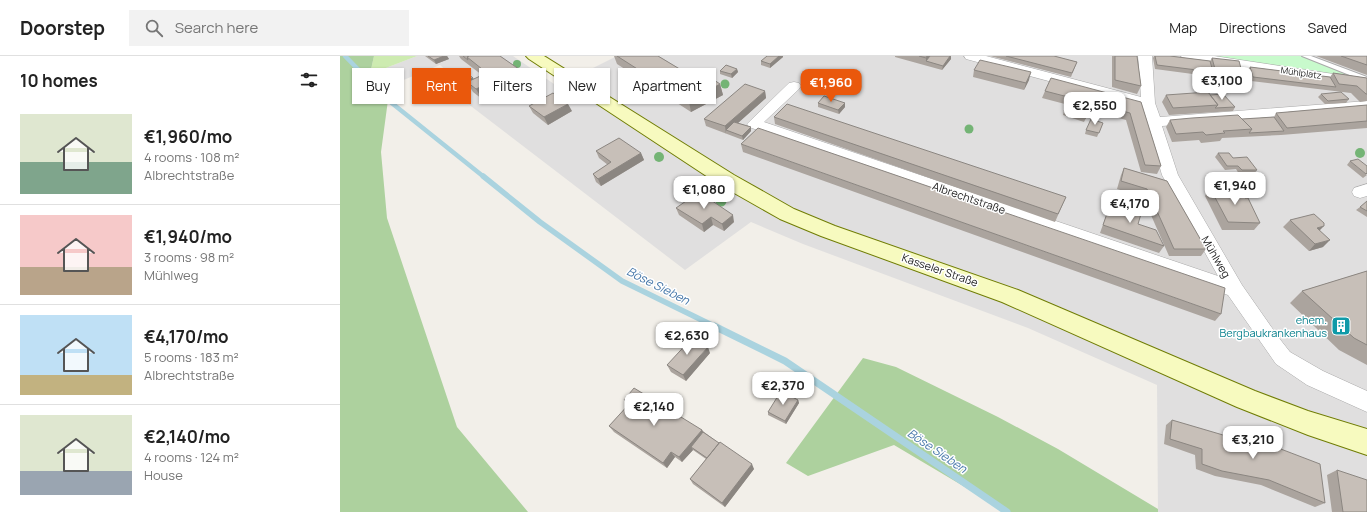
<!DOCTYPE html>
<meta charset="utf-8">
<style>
:root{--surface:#fff;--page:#f2f2f2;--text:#222;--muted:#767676;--line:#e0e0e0;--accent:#ea580c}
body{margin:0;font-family:Manrope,sans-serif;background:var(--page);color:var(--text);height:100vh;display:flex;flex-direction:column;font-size:15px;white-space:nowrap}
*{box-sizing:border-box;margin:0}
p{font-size:13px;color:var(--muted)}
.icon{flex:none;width:22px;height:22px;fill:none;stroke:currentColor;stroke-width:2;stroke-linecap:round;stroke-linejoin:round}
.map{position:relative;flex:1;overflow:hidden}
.sheet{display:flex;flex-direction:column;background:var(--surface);width:340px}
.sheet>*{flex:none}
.top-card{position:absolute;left:12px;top:12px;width:380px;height:36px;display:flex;gap:8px}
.price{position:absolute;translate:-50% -34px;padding:0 9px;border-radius:8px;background:#fff;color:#222;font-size:13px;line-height:26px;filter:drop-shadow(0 1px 2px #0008)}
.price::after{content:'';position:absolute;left:50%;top:24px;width:12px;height:9px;margin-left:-6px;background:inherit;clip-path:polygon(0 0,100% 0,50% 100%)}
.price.current{background:var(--accent);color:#fff}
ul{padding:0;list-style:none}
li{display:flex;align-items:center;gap:12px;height:100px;padding:0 20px}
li+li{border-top:1px solid var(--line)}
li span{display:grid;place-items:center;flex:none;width:112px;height:80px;border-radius:0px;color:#555}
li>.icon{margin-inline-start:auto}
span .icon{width:48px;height:48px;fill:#fffc;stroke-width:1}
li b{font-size:17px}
h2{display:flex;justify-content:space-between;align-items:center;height:48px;padding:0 20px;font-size:17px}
.tag{padding:0 14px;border-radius:0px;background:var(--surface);box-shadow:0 1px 3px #0004;font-size:14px;line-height:36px}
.tag.current{background:var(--accent);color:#fff}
header{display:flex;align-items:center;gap:24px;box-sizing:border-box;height:56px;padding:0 20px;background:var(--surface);border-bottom:1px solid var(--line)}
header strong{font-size:19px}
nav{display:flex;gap:22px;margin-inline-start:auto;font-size:14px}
.search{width:280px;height:36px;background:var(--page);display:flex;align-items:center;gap:10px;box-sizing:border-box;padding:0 14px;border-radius:0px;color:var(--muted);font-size:15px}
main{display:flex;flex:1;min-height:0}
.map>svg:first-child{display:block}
</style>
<header>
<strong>Doorstep</strong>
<div class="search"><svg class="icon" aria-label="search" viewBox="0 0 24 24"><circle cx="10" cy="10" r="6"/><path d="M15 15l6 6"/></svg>Search here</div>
<nav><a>Map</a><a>Directions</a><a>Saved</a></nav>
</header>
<main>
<section class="sheet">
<h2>10 homes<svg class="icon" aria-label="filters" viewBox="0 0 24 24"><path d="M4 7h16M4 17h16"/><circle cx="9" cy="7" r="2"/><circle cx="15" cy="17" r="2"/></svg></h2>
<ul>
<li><span style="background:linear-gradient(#dfe7d0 60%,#7fa58c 0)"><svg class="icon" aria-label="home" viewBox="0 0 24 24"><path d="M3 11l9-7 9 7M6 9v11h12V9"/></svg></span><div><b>€1,960/mo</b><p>4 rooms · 108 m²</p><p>Albrechtstraße</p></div></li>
<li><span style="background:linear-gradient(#f6c9c9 65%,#b9a48a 0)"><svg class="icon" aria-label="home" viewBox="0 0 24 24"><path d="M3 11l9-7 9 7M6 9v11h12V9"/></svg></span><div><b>€1,940/mo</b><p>3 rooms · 98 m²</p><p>Mühlweg</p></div></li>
<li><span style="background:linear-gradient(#bfe0f5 75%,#c2b280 0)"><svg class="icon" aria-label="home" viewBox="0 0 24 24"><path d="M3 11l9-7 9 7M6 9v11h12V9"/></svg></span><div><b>€4,170/mo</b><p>5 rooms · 183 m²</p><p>Albrechtstraße</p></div></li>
<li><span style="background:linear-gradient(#dfe7d0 70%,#9aa5b1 0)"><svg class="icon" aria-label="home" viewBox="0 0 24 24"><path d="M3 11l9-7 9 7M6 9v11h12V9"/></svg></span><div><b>€2,140/mo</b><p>4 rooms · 124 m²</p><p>House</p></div></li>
</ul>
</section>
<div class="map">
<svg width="1027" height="456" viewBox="0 0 1027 456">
<rect width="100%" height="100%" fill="#f2efe9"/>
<!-- residential -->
<path fill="#e0dfdf" d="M77,0H173L217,30L277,0H1027V456H818L817,329L688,272L463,188L411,166L345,214L119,41L129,36L100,9L44,32L30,18Z"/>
<!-- grass -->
<path fill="#cdebb0" d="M34,0H77L30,18Z"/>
<!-- forest -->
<path fill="#add19e" d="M0,0H34L30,18L44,32L48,44L41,96L47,162L117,371L188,456H0Z
M523,302L556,311L658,361L718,393L818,453V456H667L554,389L468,420L446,407Z"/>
<!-- park -->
<path fill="#c8facc" d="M848,0H965L1027,24Z"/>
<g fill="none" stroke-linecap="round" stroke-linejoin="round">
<!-- stream-far2 -->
<path stroke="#aad3df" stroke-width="4.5" d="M5,0L48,44L144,121"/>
<!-- stream-far1 -->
<path stroke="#aad3df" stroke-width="5.5" d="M143,120L200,166L282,225L376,271"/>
<!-- stream -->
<path stroke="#aad3df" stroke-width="7" d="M374,270L445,305L667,456"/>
<!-- lane casing -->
<g stroke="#a9a9a9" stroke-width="2">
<path id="lane" d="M962,0H971L1027,21V26Z"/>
</g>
<!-- street casing -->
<g stroke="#a9a9a9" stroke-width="1">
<path id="street" d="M624,0H646L801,41L798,0H812L815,47L820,61L1027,45V53L822,70L838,119L902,229L939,282L950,296L983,315L1027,335V356L967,329L936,308L888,239L409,71L407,68L449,27L454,26L459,27L461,30L459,33L424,66L878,220L822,119L802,50L626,3Z
M841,0H874L1027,23V31L848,4L843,3Z
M1027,128V140L1020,142L1014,140L1012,136L1014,132Z"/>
</g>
<!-- secondary casing -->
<g stroke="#707d05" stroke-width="2">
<path id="secondary" d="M186,0H204L394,119L454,153L495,170L678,234L915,335L968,355L1027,373V399L968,379L897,351L662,246L481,180L440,163L380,129L189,3Z"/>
</g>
<!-- lane -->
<use href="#lane" fill="#fff" fill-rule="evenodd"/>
<!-- street -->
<use href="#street" fill="#fff" fill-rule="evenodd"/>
<!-- secondary -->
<use href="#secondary" fill="#f7fabf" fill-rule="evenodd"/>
</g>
<!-- trees -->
<g fill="#74b475">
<circle cx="177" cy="8" r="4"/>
<circle cx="385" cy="28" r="4.5"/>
<circle cx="629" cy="73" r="4.5"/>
<circle cx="1020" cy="97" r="5"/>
<circle cx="319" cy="101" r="5"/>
<circle cx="358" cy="127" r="5"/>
<circle cx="381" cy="145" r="5.5"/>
</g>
<!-- wall -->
<path fill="#aba49e" d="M85,0H107L109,3L96,8Z
M119,0H160L186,18L191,28L168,39L162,34L142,43L133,36L128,28L125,30L114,21L112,18L134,23L142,19L121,3Z
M274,0H318L363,27L380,28L383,39L351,56L277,8Z
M427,0H443V1L430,12L421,9V5Z
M555,0H611V3L602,14L555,1Z
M650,0H714L737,6L731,21Z
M772,0H797L801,30L797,38L772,31Z
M814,0H830L870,5L872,2L902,16L898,24L815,13L813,2Z
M976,0H1027V19Z
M910,11L990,21L993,17L1027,22V45L1020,46L1011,37L911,25L908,15Z
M397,13L398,16L392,22L380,18V15Z
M634,14L689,24L684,34L633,21Z
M473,25L495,26L488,34L473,29Z
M425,35L426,42L398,67L411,71V75L403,84L366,70L364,63Z
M705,35L801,46L821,110L817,118L801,116L786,64L702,42Z
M981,38L1009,43L1006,47L985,48L978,41Z
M826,39H870L895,51L893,55L829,59L822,46Z
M478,47L505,51L499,58L478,51Z
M1027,49V72L941,79L882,82L880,85L861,87L859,84L832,86L826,71L830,64L902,63L934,61L936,57Z
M189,50L232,55L208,69L193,57Z
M724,55L749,56L744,66L723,59Z
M434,61L726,141L715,166L435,68Z
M763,67L757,81L745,78L746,74Z
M401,88L881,258L875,265L403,96Z
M256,95L301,97L304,104L261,130L256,126L253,118L268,109L259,102Z
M878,97L893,102L917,114L914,118H899L896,113L885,114L875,101Z
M1010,105L1027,119L1023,122L1007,109Z
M784,112L827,125L866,193L861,200H829L803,141L777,133L781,119Z
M870,132L920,167L914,174H882L865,140Z
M1027,145V161L1016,154L1020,151Z
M770,149L798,168L824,190L819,197L760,177L767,157Z
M336,152L394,166L384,175L373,169L364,176L339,159Z
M950,164L980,174L983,191L969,195L943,171Z
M1027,215V309L999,294L950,247L962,235Z
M370,297L346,325L331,316L327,309Z
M284,344L362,374L364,376L414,413L385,451L353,428L350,423L366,403L353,394L342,406L335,401L327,412L274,376L269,370L288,350Z
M458,344L459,347L446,368L428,359V356Z
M832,364L985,447L975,451L921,429L875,420L856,413L855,399L824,388L826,369Z
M997,414L1027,456H992L987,419Z"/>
<!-- shaded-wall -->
<path fill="#8b8681" d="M104,0H107L109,3L96,8L94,4Z
M439,0H443V1L430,12V8Z
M587,0H592L586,5V2Z
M610,0H611V3L602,14L603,10Z
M397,13L398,16L392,22L391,18Z
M691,16L689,24L684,34L686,27Z
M186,18L191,28L168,39L162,29Z
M133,22L135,25L127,26L128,28L125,30L123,26Z
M495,22V26L488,34L487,30Z
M156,24L162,34L142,43L136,33Z
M380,28L383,39L351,56L349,46Z
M425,35L426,42L389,75L386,74V78L385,70Z
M505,47V51L499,58L498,54Z
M228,48L232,55L208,69L204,61Z
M411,71V75L403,84L402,80Z
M301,97L304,104L261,130L258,123Z
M393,159L394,166L384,175L382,168Z
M371,161L373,169L364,176L362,168Z
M984,170L977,177V172Z
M990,184L983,191L969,195L975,188Z
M368,291L370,297L346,325L343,319Z
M458,344L459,347L446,368L445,365Z
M362,374L365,379L351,391L353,394L342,406L339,401Z
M331,396L335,401L327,412L323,407Z
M412,408L414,413L385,451L382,447Z"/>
<!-- building -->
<path fill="#c7bfb8" stroke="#8b8681" d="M88,0H104L94,4Z
M123,0H129L127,1L128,4Z
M129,0H160L186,18L162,29L156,24L136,33L127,26L147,17L127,1Z
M277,0H318L363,27L371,22L380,28L349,46Z
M427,0H439L430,8L421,5Z
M579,0H587L586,2Z
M590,0H610L603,10L586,5Z
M666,0H714L737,6L732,17Z
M775,0H797L801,30L775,24Z
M815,0H830L870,5L873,16L817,9Z
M1001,0H1027V9Z
M872,2L899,5L902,16L875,13Z
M640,4L691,16L686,27L634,14Z
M386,9L397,13L391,18L380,15Z
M910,11L990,21L996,31L913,21Z
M122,13L133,22L123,26L112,18Z
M993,17L1027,22V38H1026L1017,30L999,28Z
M481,18L495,22L487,30L473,25Z
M711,22L801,46L821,110L805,109L790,57L705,35Z
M405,28L425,35L385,70L364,63Z
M868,36L878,49L833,52L826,39Z
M1001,36L1009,43L988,45L981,38Z
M213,37L228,48L204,61L189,50Z
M883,38L895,51L875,52L878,49L870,39Z
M484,40L505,47L498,54L478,47Z
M447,48L726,141L718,158L434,61Z
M1027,49V65L947,72L936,57Z
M727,50L749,56L746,62L724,55Z
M898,59L912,73L883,75L885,77L866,79L863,76L836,78L830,64L852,62Z
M934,61L944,75L909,77L912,73L902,63Z
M751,63L763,67L759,77L746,74Z
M394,66L411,71L402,80L386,74Z
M418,72L885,232L881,258L401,88Z
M279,82L301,97L258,123L253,118L271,106L256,95Z
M878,97H889L893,102L907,101L917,114H902L898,110H887Z
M1018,103L1027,110V117L1026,118L1010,105Z
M784,112L827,125L866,193H834L807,133L781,125Z
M870,132L900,133L905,142H908L920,167L888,166Z
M359,136L393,159L382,168L371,161L362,168L336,152Z
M1027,145V155L1020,151Z
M770,149L801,158L798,168L816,174L824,190L763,169Z
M974,158L984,167V170L977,172L990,184L975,188L950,164Z
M1027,215V289L1014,282L962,235Z
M352,282L368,291L343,319L327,309Z
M294,332L362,374L339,401L331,396L323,407L269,370L290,347L284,344Z
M441,335L458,344L445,365L428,356Z
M832,364L883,379L925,387L980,408L985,447L929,424L882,415L862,408V393L830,383Z
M363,376L379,387L367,402L351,391Z
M380,386L412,408L382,447L350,423Z
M997,414L1027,424V456H1003Z"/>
<!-- icons -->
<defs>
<g id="building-square" transform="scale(1)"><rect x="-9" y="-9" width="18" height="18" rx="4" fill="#0f9aa8" stroke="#fff"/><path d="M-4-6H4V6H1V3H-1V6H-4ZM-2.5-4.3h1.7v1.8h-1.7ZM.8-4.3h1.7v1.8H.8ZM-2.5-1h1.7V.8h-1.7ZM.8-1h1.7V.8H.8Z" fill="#fff"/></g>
</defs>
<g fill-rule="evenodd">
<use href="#building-square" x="1001" y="270"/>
</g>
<g text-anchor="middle" stroke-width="3" stroke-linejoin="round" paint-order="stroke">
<!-- far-street labels -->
<g font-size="9" fill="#222" stroke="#fff">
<text transform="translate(961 17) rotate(8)" y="3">Mühlplatz</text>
</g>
<!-- street labels -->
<g font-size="11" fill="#222" stroke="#fff">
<text transform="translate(629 142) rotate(19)" y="4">Albrechtstraße</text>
<text transform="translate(876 201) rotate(60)" y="4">Mühlweg</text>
<text transform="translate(600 214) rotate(19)" y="4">Kasseler Straße</text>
</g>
<!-- culture labels -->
<g font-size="11" fill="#0d838f" stroke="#fff" text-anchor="end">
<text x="987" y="268">ehem.<tspan x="987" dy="13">Bergbaukrankenhaus</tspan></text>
</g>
<!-- water labels -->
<g font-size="12" font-style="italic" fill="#4a7aab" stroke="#fff">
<text transform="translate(318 230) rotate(27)" y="4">Böse Sieben</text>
<text transform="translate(597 395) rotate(34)" y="4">Böse Sieben</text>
</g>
</g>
</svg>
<b class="price" style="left:882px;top:45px">€3,100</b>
<b class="price current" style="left:491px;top:47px">€1,960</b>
<b class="price" style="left:755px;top:70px">€2,550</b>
<b class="price" style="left:895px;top:150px">€1,940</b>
<b class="price" style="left:364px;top:154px">€1,080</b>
<b class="price" style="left:790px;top:168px">€4,170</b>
<b class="price" style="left:347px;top:300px">€2,630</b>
<b class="price" style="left:443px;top:350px">€2,370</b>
<b class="price" style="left:314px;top:371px">€2,140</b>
<b class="price" style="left:913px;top:404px">€3,210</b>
<div class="top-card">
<a class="tag">Buy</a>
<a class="tag current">Rent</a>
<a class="tag">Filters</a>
<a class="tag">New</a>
<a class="tag">Apartment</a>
</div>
</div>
</main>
